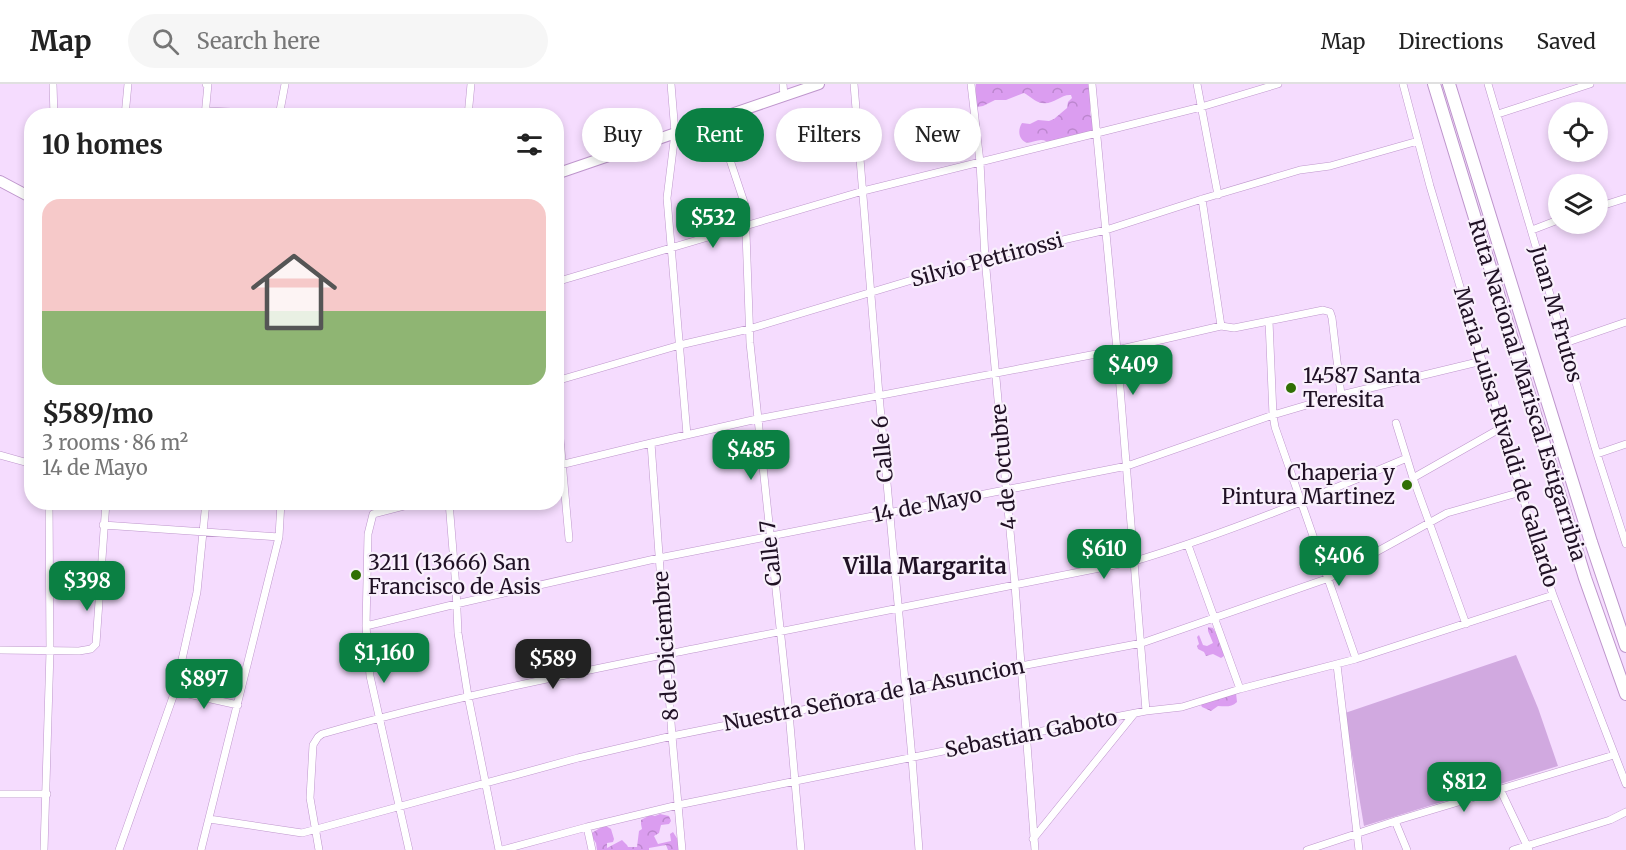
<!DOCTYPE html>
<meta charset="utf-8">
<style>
:root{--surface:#fff;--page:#f6f6f6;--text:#222;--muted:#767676;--line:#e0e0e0;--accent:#0b8043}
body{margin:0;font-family:Merriweather,serif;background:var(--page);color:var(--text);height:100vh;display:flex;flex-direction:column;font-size:22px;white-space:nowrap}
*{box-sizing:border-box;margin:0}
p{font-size:20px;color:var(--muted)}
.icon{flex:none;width:33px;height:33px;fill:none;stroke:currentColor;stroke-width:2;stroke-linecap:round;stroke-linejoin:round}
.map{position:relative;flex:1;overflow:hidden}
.side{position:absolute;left:24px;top:24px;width:540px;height:402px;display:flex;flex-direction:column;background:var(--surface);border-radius:24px;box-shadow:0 3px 9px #0003}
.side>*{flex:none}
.hud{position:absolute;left:582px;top:24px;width:570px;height:54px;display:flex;gap:12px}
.buttons{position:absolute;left:1548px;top:18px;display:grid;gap:12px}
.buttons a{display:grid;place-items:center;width:60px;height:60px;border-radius:50%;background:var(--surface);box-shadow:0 3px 9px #0003;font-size:30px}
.price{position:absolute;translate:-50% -51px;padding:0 14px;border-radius:12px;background:var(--accent);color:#fff;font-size:20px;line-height:39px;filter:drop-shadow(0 2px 3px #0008)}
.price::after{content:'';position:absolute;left:50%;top:36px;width:18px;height:14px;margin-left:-9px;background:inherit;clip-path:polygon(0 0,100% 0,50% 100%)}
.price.on{background:#222;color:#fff}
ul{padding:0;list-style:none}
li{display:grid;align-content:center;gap:12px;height:318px;padding:0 18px}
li+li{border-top:2px solid var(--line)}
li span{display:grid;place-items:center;height:186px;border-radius:18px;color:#555}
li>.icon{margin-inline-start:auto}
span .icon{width:108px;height:108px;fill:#fffc;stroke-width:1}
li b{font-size:26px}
h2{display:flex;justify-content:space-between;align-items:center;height:72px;padding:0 18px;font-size:26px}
.chip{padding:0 21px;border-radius:27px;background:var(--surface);box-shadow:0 3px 9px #0003;font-size:21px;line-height:54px}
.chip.on{background:var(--accent);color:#fff}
header{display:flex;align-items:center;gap:36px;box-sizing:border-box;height:84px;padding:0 30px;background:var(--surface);border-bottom:2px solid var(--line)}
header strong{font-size:28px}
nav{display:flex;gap:33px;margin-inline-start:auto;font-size:21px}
.search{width:420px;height:54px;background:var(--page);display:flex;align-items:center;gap:15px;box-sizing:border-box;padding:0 21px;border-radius:33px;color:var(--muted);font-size:22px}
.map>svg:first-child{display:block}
</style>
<header>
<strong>Map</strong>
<div class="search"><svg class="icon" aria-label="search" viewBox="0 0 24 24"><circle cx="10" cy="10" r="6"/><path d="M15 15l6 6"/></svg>Search here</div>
<nav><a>Map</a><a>Directions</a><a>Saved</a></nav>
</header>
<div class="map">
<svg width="1626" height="766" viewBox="0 0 1626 766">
<defs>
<pattern id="forest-crowns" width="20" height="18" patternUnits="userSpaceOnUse" patternTransform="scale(1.5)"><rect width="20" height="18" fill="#db9df0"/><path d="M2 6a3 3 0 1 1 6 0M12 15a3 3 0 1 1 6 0" fill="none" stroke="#bc86ce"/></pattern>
</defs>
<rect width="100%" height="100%" fill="#f5dcfe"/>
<!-- forest -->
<path fill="url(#forest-crowns)" d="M976,0H1090V29L1095,47C1084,50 1059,52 1051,59C1048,58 1045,56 1041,56C1036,56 1029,60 1025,58C1018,54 1018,45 1022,39L1030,40L1038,36L1049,37L1054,35L1067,24L1068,18L1072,14L1071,11C1061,10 1053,21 1042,19C1035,18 1030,12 1024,9L1006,16H995L983,22L977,23L975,21Z
M1208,543L1213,544L1221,558L1224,572L1221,574L1213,570L1206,572L1204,568L1198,565L1197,562L1199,560L1197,553L1199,551L1203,561L1207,562L1213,559L1208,547Z
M1236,609L1237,618C1231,624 1224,622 1218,622L1211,627L1202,623L1200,619Z
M660,730L669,732L671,737L669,740L661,741L659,749L654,752L658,760L671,757L670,750L673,748L680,759L678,760L679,766H668L666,761L649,764V766H597L596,759L590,750L602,743L606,742L611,745L614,755L613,758L607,759V764L622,756L627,761L628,763H637L639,747L642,745L641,740V736L650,731L655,732Z"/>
<!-- garden -->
<path fill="#d1a9e0" d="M1516,571L1538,624L1558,682L1364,742L1345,629Z"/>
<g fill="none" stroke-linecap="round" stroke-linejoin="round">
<!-- minor casing -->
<g stroke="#be96cc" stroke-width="8">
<path id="minor" d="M53,0L54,32
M671,0L675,49L667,114L687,351
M783,0L784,12
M854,0L879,311L912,674L919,766
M971,0L980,78L985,174L1015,501L1035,766
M1092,0L1117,266L1146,627
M1197,0L1218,111
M1403,0L1430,102L1540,471L1553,511L1626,700
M1488,0L1597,370L1626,460
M206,27L279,30
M731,30L729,68L730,76L745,121L750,259L789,629L801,766
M1498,30L1590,0
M125,32L128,0
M205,32L208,0H206
M279,32L285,0
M468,32L471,0
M1202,115L1221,242
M1598,123L1626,114
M1532,146L1558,136
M556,198L863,107L1097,49L1201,23L1278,0
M1269,237L1273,331L1275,343L1356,575
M1565,259L1626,238
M556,297L680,261L749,245L985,174L1106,146L1202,115L1300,86L1330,82L1418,57
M556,310L569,455
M1396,339L1413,394L1466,540
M651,359L672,652L682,766
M1597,370L1626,360
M0,371L32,380
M556,382L651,359L757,335L1117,266L1221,242L1234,244L1323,226L1330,228L1332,234L1341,311
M1413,394L1501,344
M449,418L456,504L458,549L468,612L499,766
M103,441L279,453
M1188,461L1240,605
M366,542L456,520L659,474L1127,382L1273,331L1341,311L1482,277
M0,566L79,567L91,565L96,560L106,418
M1337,581L1359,766
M175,607L238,621
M1500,705L1529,766
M0,710H47
M209,735L302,749L578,674L672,652L1021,582L1142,559L1329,494L1447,429L1521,408
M1395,737L1407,766
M587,743L592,766
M1033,755L1134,630
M44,766L50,567L49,418
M119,766L175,607L197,508L206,418
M201,766L279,453L281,418
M319,766L310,714L313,661L318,653L322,650C447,614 575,589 703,563C847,534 991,506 1135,477C1228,449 1317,412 1407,374
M409,766L370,592L366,542L368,450L373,430L420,418
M502,766L587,743L678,721L1027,650L1146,627L1182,623L1240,605L1356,575L1553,511
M1307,766L1395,737L1614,671
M1513,766L1610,736L1626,728"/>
</g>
<!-- primary casing -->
<g stroke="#be96cc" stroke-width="12">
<path id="primary" d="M556,90L819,0
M0,97L32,114"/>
</g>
<!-- trunk casing -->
<g stroke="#be96cc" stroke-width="14">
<path id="trunk" d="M1434,0L1585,494L1626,610
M1449,0L1591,458L1626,562"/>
</g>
<!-- minor -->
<use href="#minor" stroke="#fff" stroke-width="7"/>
<!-- primary -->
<use href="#primary" stroke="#fff" stroke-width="10"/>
<!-- trunk -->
<use href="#trunk" stroke="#fff" stroke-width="12"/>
</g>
<!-- markers -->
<g fill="#306f04" stroke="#f9f0fc" stroke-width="2">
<circle cx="1291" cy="304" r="6"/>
<circle cx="1407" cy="401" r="6"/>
<circle cx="356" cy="491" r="6"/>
</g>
<g text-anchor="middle" stroke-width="4.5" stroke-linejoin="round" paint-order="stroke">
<!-- street labels -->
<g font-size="21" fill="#201125" stroke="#f9f0fc">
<text transform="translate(987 176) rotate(-15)" y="7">Silvio Pettirossi</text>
<text transform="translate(1556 230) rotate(74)" y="7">Juan M Frutos</text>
<text transform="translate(1527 306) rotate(73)" y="7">Ruta Nacional Mariscal Estigarribia</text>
<text transform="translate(1506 353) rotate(73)" y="7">Maria Luisa Rivaldi de Gallardo</text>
<text transform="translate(883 365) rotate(-95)" y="7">Calle 6</text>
<text transform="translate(1004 383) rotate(-95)" y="7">4 de Octubre</text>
<text transform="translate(927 421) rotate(-11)" y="7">14 de Mayo</text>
<text transform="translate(771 469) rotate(-96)" y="7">Calle 7</text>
<text transform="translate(666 562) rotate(-94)" y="7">8 de Diciembre</text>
<text transform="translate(874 611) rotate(-11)" y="7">Nuestra Señora de la Asuncion</text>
<text transform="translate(1031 650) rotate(-11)" y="7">Sebastian Gaboto</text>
</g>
<!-- poi labels -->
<g font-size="21" fill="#201125" stroke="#f9f0fc" text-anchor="start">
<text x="1303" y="299">14587 Santa<tspan x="1303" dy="24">Teresita</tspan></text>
<text x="1395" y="396" text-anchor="end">Chaperia y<tspan x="1395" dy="24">Pintura Martinez</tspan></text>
<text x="368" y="486">3211 (13666) San<tspan x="368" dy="24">Francisco de Asis</tspan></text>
</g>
<!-- neighbourhood labels -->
<g font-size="22" font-weight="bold" fill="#201125" stroke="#f9f0fc">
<text x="925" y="490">Villa Margarita</text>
</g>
</g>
</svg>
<div class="buttons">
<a><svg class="icon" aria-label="locate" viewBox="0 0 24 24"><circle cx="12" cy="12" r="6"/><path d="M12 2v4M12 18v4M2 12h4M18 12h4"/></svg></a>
<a><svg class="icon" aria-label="layers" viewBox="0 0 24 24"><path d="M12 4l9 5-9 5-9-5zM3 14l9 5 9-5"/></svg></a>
</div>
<b class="price" style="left:713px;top:165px">$532</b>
<b class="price" style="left:1133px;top:312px">$409</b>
<b class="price" style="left:751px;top:397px">$485</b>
<b class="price" style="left:1104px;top:496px">$610</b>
<b class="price" style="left:1339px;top:503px">$406</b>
<b class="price" style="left:87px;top:528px">$398</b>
<b class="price" style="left:384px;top:600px">$1,160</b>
<b class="price on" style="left:553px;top:606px">$589</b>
<b class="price" style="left:204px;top:626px">$897</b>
<b class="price" style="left:1464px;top:729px">$812</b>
<div class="hud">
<a class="chip">Buy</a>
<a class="chip on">Rent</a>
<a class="chip">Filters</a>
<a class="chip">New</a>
</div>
<section class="side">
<h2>10 homes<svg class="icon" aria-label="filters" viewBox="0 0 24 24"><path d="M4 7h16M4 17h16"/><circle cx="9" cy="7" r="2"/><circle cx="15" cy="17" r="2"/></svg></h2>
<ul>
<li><span style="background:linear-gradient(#f6c9c9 60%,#8fb573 0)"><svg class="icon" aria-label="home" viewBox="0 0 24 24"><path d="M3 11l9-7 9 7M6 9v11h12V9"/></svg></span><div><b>$589/mo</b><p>3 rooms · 86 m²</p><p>14 de Mayo</p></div></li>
</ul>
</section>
</div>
